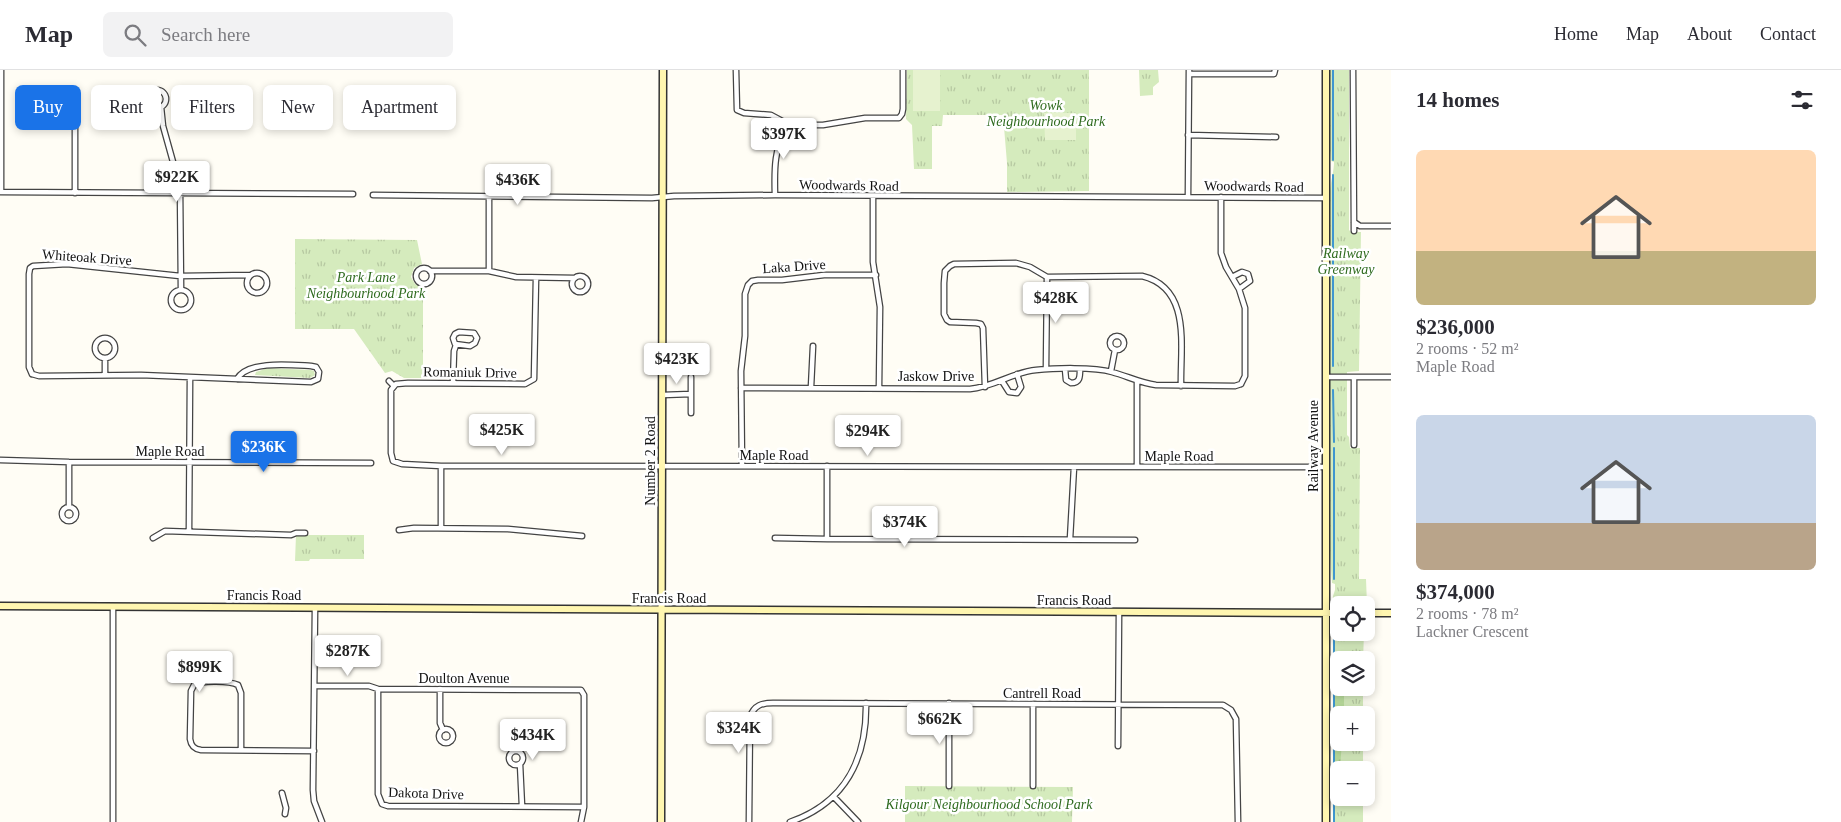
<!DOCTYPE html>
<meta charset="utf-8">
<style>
:root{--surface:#fff;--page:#f2f2f3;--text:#2b2b33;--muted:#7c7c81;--line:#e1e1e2;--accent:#1a73e8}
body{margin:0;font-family:"Times New Roman",serif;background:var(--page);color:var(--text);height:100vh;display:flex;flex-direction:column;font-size:19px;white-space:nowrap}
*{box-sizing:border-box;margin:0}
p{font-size:16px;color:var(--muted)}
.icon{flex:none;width:28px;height:28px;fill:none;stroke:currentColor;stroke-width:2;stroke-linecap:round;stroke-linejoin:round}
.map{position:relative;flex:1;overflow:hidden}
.sheet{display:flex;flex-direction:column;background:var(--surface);width:450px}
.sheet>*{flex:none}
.banner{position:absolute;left:15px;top:15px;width:475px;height:45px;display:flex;gap:10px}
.controls{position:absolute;left:1330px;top:526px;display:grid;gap:10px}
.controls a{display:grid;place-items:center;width:45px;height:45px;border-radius:8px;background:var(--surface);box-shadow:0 2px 8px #0003;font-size:25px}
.price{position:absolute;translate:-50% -42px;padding:0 11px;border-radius:5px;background:#fff;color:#222;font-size:16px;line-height:32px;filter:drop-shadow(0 1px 2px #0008)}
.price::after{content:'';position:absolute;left:50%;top:30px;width:15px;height:11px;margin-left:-8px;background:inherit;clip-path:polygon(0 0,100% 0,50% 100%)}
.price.on{background:var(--accent);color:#fff}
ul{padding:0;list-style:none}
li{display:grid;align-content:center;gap:10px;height:265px;padding:0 25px}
li span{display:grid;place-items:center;height:155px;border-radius:8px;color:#555}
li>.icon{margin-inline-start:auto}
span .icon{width:90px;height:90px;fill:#fffc;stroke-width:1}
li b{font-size:21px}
h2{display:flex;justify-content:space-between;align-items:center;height:60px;padding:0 25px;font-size:21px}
.tag{padding:0 18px;border-radius:8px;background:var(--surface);box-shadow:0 2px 8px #0003;font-size:18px;line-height:45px}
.tag.on{background:var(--accent);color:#fff}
header{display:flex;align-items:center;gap:30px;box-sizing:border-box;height:70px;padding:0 25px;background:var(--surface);border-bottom:1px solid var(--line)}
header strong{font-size:24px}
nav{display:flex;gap:28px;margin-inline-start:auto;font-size:18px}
.search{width:350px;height:45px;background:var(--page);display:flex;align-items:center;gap:12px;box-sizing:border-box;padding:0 18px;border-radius:8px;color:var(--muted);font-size:19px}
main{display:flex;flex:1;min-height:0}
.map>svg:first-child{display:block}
</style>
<header>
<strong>Map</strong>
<div class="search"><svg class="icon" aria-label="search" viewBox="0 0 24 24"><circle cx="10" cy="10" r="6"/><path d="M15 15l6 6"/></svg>Search here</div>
<nav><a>Home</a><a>Map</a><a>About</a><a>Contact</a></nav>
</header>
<main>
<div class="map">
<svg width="1391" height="752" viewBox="0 0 1391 752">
<defs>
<pattern id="grass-tufts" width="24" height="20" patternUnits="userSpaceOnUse" patternTransform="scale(1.25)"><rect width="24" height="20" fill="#d5ebbd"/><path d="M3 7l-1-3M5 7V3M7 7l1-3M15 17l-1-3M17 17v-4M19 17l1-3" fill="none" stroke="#b6c8a1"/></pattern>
<pattern id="forest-firs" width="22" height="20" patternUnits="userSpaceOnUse" patternTransform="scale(1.25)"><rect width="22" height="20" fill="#b9dc9c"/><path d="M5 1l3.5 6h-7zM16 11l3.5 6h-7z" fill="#9ebc85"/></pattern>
</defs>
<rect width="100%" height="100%" fill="#fffdf5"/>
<!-- grass -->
<path fill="url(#grass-tufts)" d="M907,0H1089V121L1007,122V93L1003,45H943L942,56H932V99H914L912,55L906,49Z
M1139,0H1158L1159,12L1153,17V25L1140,26Z
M1330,0H1349V160L1351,162H1361L1359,301L1347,302V365L1349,367L1350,378H1360L1359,509H1366L1367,535L1366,538V535H1339V562L1364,563L1363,590H1339V618H1363V645H1339V672L1363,673V700H1339V728H1363V752H1333V526L1335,520V514L1332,513L1330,485V121C1331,110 1334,101 1334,92L1331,91L1330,81Z
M295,169L417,170L422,194L414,198L411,207L415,214L423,218V308H404L392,301L385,303L354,259H295Z
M268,298L311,300L314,301L315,305L310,308L255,305L256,302Z
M296,465H364V489H310L309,491H295Z
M905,716L1073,717L1072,752H905Z"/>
<!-- forest -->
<path fill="url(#forest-firs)" d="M1335,597H1339V618H1344V645H1339V672L1342,673L1340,696L1337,698H1335Z"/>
<!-- pitch -->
<path fill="#e6f2cf" d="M913,0H940V41H913Z
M1044,43H1076V70H1045Z"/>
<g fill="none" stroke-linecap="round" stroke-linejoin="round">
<!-- stream -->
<path stroke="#3f96cf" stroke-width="2" d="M1333,0V90
M1333,105V296
M1333,320L1334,372
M1334,378V509
M1334,559V752"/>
<!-- street casing -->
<g stroke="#444" stroke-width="7">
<path id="street" d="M1,0V122
M736,0L737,40L744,43L771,45L786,53L801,55H823L865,48H899L902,44L903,39V0
M1353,0L1354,161
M1189,4H1274L1275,0
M148 29a9 9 0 1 1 18 0a9 9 0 1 1-18 0Z
M75,28V123
M161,37L163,56L180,117L181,220
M1188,65L1276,67
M0,122L353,124
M373,125L652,128L674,126L775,125L1325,128
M775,125C774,94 775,82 786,53
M873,127V192L880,237L879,317
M1188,127L1189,0
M1221,127V183L1226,197L1239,219L1245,238V306L1241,314
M1354,152L1360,156H1391
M416 206a8 8 0 1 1 16 0a8 8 0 1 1-16 0Z
M430,201H489L516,207L575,208
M489,201V126
M247 213a10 10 0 1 1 20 0a10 10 0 1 1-20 0Z
M572 214a8 8 0 1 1 16 0a8 8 0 1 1-16 0Z
M1232,207L1242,202L1248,204L1250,211L1239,219
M536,208L534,309L525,314L408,313L396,314L391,320V383L393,391L402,394L441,396L1326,397
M171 230a10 10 0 1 1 20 0a10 10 0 1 1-20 0Z
M459,262L474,263L477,268L475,273L470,276L455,274L453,268L455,264Z
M1110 273a7 7 0 1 1 14 0a7 7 0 1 1-14 0Z
M95 278a10 10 0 1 1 20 0a10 10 0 1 1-20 0Z
M105,288V305
M1046,299L1047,207
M1065,299L1066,310L1071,313C1080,313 1080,307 1080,299
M1111,301L1115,280
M32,304L39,306L141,305L311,312L318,309L319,302L316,297L311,296C292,295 248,290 237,309
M32,304L29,297V204L30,198L33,196L67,194L180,206L251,205
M691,307V343
M1326,307H1391
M1354,307V375
M389,311L394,316
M1002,311L1009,322L1017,323L1021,317L1017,304
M453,313L454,281L456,275
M811,317L813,276
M985,317L983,258L981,254L976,253L950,252L947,250L944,244V213L945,201L950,196L954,194L1016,193L1030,197L1047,207L1142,206C1192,218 1180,277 1181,316
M741,318L970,319C994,317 1013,302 1036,300C1055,298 1094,297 1112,302C1127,306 1140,313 1156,315L1235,316L1241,314
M663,325L691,324
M0,390L69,392L371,393
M69,392V437
M742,396L741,301L745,266V224L748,215L752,211L758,210H782L824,205H876
M827,396V469L1135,470
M1137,397V311
M62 444a7 7 0 1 1 14 0a7 7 0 1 1-14 0Z
M441,458V396
M399,460L414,458L508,459L582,466
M189,461L190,308
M153,468L165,461L291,465L296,463H305
M775,468L827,469
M1070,469L1074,397
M315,538L313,720L314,731L322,752
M315,616H369L378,619L581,620L584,625V737L581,752
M378,619V724L382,734L388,736L584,737
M440,619V653L443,660
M1033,634V716
M439 666a7 7 0 1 1 14 0a7 7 0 1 1-14 0Z
M1118,676L1119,542
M241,680V623L238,615C230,611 202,610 194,615L191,621L190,669C191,676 194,679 201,680L314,681
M509 688a7 7 0 1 1 14 0a7 7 0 1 1-14 0Z
M520,694L522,736
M949,716V633
M282,723L286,738L285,744
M834,727L858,752
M113,752V537
M749,752L750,647C754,635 762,633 773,633L1223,635L1231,640L1236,649L1238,752
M790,752C845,733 867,689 866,633"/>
</g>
<!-- secondary casing -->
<g stroke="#333" stroke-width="9">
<path id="secondary" d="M1326,0V752
M0,536L1339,543
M1366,543H1391
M661,752L663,0"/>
</g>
<!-- street -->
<use href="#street" stroke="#fff" stroke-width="4.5"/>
<!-- secondary -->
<use href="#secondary" stroke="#fff6b0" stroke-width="6"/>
</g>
<g text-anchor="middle" stroke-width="5" stroke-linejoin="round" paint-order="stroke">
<!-- park labels -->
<g font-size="14" font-style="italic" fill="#2f6b1f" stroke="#fff">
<text x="1046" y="40">Wowk<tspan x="1046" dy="16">Neighbourhood Park</tspan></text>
<text x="1346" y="188">Railway<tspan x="1346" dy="16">Greenway</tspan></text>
<text x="366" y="212">Park Lane<tspan x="366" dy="16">Neighbourhood Park</tspan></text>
<text x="989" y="739">Kilgour Neighbourhood School Park</text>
</g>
<!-- street labels -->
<g font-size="14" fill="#111" stroke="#fff">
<text transform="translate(849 115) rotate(1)" y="5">Woodwards Road</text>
<text transform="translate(1254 116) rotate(1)" y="5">Woodwards Road</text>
<text transform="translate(87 187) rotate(4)" y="5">Whiteoak Drive</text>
<text transform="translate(794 196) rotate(-4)" y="5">Laka Drive</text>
<text transform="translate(470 302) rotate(1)" y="5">Romaniuk Drive</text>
<text x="936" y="311">Jaskow Drive</text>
<text transform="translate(1313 376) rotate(-90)" y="5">Railway Avenue</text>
<text x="170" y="386">Maple Road</text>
<text x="774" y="390">Maple Road</text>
<text x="1179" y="391">Maple Road</text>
<text transform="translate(650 391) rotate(-90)" y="5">Number 2 Road</text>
<text x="264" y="530">Francis Road</text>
<text x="669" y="533">Francis Road</text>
<text x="1074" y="535">Francis Road</text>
<text x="464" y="613">Doulton Avenue</text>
<text x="1042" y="628">Cantrell Road</text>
<text transform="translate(426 723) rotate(2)" y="5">Dakota Drive</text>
</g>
</g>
</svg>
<div class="controls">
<a><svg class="icon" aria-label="locate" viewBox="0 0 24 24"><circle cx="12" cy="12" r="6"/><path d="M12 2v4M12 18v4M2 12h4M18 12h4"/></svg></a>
<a><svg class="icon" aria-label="layers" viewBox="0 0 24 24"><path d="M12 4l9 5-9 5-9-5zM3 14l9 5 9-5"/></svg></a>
<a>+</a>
<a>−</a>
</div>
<b class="price" style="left:784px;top:90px">$397K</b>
<b class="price" style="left:177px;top:133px">$922K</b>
<b class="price" style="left:518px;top:136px">$436K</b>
<b class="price" style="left:1056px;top:254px">$428K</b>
<b class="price" style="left:677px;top:315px">$423K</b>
<b class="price" style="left:502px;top:386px">$425K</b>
<b class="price" style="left:868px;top:387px">$294K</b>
<b class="price on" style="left:264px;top:403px">$236K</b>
<b class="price" style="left:905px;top:478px">$374K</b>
<b class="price" style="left:348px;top:607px">$287K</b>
<b class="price" style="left:200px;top:623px">$899K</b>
<b class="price" style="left:940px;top:675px">$662K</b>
<b class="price" style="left:739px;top:684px">$324K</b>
<b class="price" style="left:533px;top:691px">$434K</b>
<div class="banner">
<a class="tag on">Buy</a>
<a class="tag">Rent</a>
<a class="tag">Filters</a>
<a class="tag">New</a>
<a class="tag">Apartment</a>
</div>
</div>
<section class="sheet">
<h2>14 homes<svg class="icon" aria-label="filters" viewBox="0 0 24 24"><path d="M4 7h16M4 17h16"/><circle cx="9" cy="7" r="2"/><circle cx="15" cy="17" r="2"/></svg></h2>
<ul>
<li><span style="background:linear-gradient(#ffd9b3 65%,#c2b280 0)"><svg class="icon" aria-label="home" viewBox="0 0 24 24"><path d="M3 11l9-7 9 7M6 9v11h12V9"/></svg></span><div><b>$236,000</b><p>2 rooms · 52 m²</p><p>Maple Road</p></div></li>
<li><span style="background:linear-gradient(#c9d6e8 70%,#b9a48a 0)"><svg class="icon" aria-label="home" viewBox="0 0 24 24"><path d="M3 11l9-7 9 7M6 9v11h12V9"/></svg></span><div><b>$374,000</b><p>2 rooms · 78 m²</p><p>Lackner Crescent</p></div></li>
</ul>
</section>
</main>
